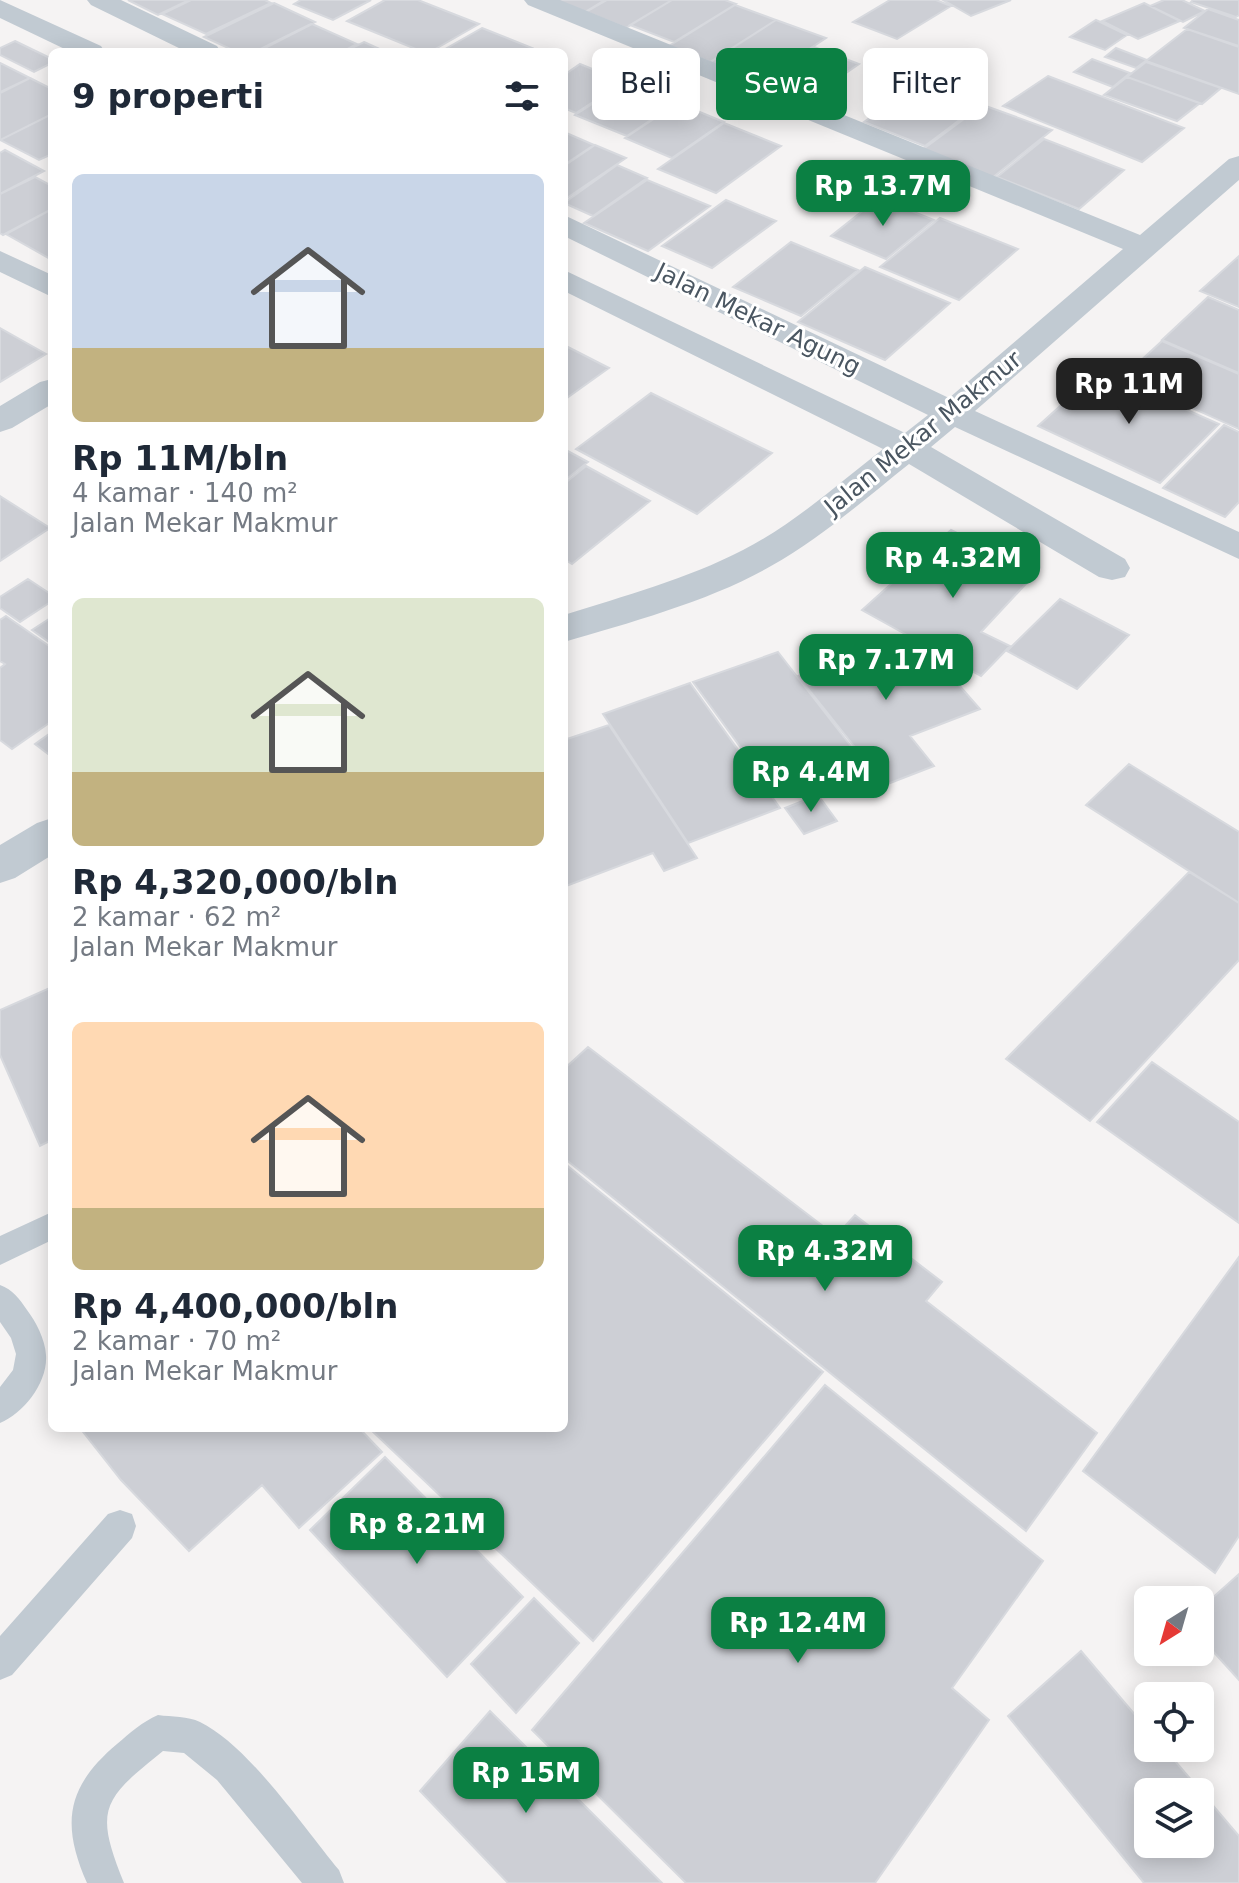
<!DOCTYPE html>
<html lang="id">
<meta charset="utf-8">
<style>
:root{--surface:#fff;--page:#f6f6f7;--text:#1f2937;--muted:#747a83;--accent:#0b8043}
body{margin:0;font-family:"DejaVu Sans",sans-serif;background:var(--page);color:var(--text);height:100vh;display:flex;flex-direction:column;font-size:30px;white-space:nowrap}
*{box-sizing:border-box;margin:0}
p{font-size:26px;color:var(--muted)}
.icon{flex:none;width:44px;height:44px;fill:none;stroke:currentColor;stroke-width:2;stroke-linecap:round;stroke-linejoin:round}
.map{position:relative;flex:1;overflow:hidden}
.details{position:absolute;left:48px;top:48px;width:520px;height:1384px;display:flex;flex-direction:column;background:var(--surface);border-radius:12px;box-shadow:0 4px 20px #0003}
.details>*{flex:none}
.top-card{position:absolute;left:592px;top:48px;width:526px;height:72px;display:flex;gap:16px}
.needle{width:52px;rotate:217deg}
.buttons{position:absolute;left:1134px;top:1586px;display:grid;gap:16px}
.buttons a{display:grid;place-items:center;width:80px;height:80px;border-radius:12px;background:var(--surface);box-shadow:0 4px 20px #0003;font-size:40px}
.price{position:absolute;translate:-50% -68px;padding:0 18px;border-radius:16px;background:var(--accent);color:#fff;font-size:26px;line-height:52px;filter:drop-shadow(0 2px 4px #0008)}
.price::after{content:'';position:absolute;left:50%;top:48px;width:24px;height:18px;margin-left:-12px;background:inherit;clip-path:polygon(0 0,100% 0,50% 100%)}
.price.selected{background:#222;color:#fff}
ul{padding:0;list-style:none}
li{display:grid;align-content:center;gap:16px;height:424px;padding:0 24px}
li span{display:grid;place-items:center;height:248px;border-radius:12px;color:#555}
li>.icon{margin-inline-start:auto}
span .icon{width:144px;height:144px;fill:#fffc;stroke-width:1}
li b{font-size:34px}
h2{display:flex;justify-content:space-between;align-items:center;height:96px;padding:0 24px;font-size:34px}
.chip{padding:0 28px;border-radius:12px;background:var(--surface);box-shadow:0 4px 20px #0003;font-size:28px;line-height:72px}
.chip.selected{background:var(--accent);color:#fff}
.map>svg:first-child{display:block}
</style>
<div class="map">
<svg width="1239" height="1883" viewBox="0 0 1239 1883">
<rect width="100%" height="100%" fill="#f5f3f3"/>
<!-- building -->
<path fill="#cdcfd5" stroke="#d7d9de" stroke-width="2" fill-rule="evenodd" d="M128,0H189L158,15Z
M191,0H265L271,3L206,34L162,14Z
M301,0H371L333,20L294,4Z
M385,0H418L479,24L430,52H423L347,21Z
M543,0H605L580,15Z
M607,0H672L626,28L586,12Z
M672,0H725L736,4L674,42L630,25Z
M890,0H936L951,6L897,39L853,22Z
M943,0H1011L971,16Z
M1164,0H1182L1205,11L1183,22L1150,6Z
M1193,0H1239V15L1236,17L1191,2Z
M274,3L315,22L254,52H237L204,37Z
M1144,3L1180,21L1138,39L1102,21Z
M735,5L776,20L710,62L669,46Z
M1208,9L1239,20V46L1184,28Z
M776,20L826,38L759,82L709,63Z
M1096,20L1127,35L1105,50L1070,37Z
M312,24L357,44L342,52H257Z
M482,28L532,48L526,52H440Z
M1187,29L1239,47V94L1146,61Z
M15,41L52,59V63L34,72L0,55V48Z
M364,42L386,52H344Z
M814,47L859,64L814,95L769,77Z
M1116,48L1147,60L1136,68L1105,57Z
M1092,59L1130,73L1113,87L1074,72Z
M1146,62L1221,88L1202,104L1127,77Z
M0,63L30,78L0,92Z
M580,64L624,82L576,113L564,108V75Z
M1048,76L1184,128L1142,162L1003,106Z
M1127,77L1200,103L1177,121L1104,95Z
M30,78L52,89V114L0,140V93Z
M922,80L982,103L925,146L864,122Z
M625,83L676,103L627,136L575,115Z
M678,103L724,122L672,158L625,138Z
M983,105L1052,130L992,178L922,150Z
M52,114V154L39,160L0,140Z
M724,123L781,146L716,193L658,169Z
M564,132L594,145L564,165Z
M1044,139L1124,170L1079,209L997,177Z
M595,145L626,158L564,200V166Z
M5,150L44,171L0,194V153Z
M617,165L647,178L593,216L564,203Z
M35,177L52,186V209L3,235L0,233V194Z
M647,180L710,206L648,251L584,223Z
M879,198L934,220L886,259L831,236Z
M726,200L776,221L712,268L662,246Z
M52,209V260L6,234Z
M940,218L1018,249L959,300L880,267Z
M791,242L858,270L801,316L733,287Z
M1239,256V307L1200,291Z
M865,267L950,303L885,360L798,322Z
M1208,297L1239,310V373L1162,340Z
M0,328L46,354L0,382Z
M1162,341L1239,374V429L1123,377Z
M564,345L609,368L564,400Z
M1099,371L1219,424L1160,483L1038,426Z
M651,393L772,453L697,514L576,449Z
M1224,425L1239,432V502L1225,517L1163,488Z
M564,449L588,462L564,481Z
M586,466L650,501L572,564L564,559V484Z
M0,496L50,528L0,561Z
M951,530L1036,573L981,632L1010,646L981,676L862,610Z
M28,579L52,595V601L20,622L0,608V597Z
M1060,599L1129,635L1077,689L1007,651Z
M6,616L52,648V721L12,749L0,740V668L5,664L0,661V620Z
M52,617V644L32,630Z
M835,640L847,654L883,642L893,654L923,644L980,709L910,736L934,766L885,785L798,676L821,667L807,650Z
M778,652L864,763L776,796L693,682Z
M690,683L780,808L688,843L603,714Z
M609,725L697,858L664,871L653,853L566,886L564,740Z
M52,732V757L35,744Z
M1129,764L1239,832V903L1086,805Z
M818,795L837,821L804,834L785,808Z
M1189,872L1239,903V960L1090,1121L1006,1059Z
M52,987V1140L40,1146L0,1055V1010Z
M588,1047L836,1236L855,1215L942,1282L926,1301L1097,1433L1026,1531L564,1158V1069Z
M1152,1062L1239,1122V1223L1097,1122Z
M564,1163L823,1372L593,1641L369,1428H564Z
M1239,1257V1536L1215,1573L1083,1471Z
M825,1385L1043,1561L952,1688L989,1720L875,1883H686L532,1730Z
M80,1428H359L382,1452L299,1528L262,1485L189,1551L121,1480Z
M385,1457L523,1597L447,1677L310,1530Z
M1239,1574V1680L1200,1637V1609Z
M534,1598L579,1643L516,1713L471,1664Z
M1081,1651L1148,1730V1748H1164L1239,1836V1883H1144L1008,1716ZM1148,1792H1200V1844H1148Z
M490,1711L662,1883H508L420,1791Z"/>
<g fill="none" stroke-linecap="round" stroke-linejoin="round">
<!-- lane -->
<path fill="#c1cad2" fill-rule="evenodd" d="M52,1212V1240L0,1265V1236Z
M0,1285C13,1290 19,1298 27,1310C36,1322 45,1339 46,1355C48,1382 24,1413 0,1423V1387L13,1370L16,1354L11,1338L0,1322Z
M120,1510L132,1514L136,1526L132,1538L12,1675L0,1680V1636L108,1514Z
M158,1715C172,1717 188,1716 200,1722C249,1746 304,1828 339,1870L344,1883H302L217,1780L184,1753L163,1751C102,1800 94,1809 124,1883H87C61,1824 66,1787 117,1744C130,1733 142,1722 158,1715Z"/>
<!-- street -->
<path fill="#c1cad2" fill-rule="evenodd" d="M0,0L101,46L105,52H71L0,18Z
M87,0H121L217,46L221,52H187L91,5Z
M524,0H560L1140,235L1229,159L1239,156V180L975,411L1239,532V559L955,427L931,447L1125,559L1130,568L1125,577L1112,580L1099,577L909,464C865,499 821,538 771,566C713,600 629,623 564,642V615C624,596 687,579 743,550C794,524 838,484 883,449L564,291V270L905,433L928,415L564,236V215L949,398L1123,249L528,5Z
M0,251L52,275V297L0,272Z
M52,379V404L12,428L0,432V406L40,382Z
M52,818V855L15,878L0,883V845L37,823Z"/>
</g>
<g text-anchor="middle" stroke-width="6" stroke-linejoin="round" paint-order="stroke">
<!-- far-street labels -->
<g font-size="24" fill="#4a5661" stroke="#fff">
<text transform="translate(758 319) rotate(26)" y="8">Jalan Mekar Agung</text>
<text transform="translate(923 433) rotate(-39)" y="8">Jalan Mekar Makmur</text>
</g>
</g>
</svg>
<div class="buttons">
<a><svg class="needle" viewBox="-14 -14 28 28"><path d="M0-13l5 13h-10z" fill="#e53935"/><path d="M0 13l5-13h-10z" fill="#747a83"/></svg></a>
<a><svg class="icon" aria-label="locate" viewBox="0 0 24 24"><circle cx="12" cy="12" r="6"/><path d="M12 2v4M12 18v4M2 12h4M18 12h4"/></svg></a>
<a><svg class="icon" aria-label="layers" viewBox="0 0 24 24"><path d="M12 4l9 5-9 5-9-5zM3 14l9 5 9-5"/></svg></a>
</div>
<b class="price" style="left:883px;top:228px">Rp 13.7M</b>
<b class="price selected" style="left:1129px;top:426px">Rp 11M</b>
<b class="price" style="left:953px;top:600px">Rp 4.32M</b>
<b class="price" style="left:886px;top:702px">Rp 7.17M</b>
<b class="price" style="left:811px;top:814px">Rp 4.4M</b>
<b class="price" style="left:825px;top:1293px">Rp 4.32M</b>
<b class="price" style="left:417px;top:1566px">Rp 8.21M</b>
<b class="price" style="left:798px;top:1665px">Rp 12.4M</b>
<b class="price" style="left:526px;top:1815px">Rp 15M</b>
<div class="top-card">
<a class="chip">Beli</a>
<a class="chip selected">Sewa</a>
<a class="chip">Filter</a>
</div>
<section class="details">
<h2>9 properti<svg class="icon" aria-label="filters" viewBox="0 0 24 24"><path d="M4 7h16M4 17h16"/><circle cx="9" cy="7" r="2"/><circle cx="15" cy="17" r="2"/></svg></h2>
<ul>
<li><span style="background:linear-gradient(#c9d6e8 70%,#c2b280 0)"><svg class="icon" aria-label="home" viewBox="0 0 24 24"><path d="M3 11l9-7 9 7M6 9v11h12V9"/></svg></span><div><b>Rp 11M/bln</b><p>4 kamar · 140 m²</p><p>Jalan Mekar Makmur</p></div></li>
<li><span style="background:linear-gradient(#dfe7d0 70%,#c2b280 0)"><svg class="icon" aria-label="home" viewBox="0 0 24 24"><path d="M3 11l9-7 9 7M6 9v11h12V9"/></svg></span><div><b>Rp 4,320,000/bln</b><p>2 kamar · 62 m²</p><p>Jalan Mekar Makmur</p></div></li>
<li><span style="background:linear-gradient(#ffd9b3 75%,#c2b280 0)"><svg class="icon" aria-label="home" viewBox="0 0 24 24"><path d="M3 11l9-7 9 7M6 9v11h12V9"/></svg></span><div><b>Rp 4,400,000/bln</b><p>2 kamar · 70 m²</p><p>Jalan Mekar Makmur</p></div></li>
</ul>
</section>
</div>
